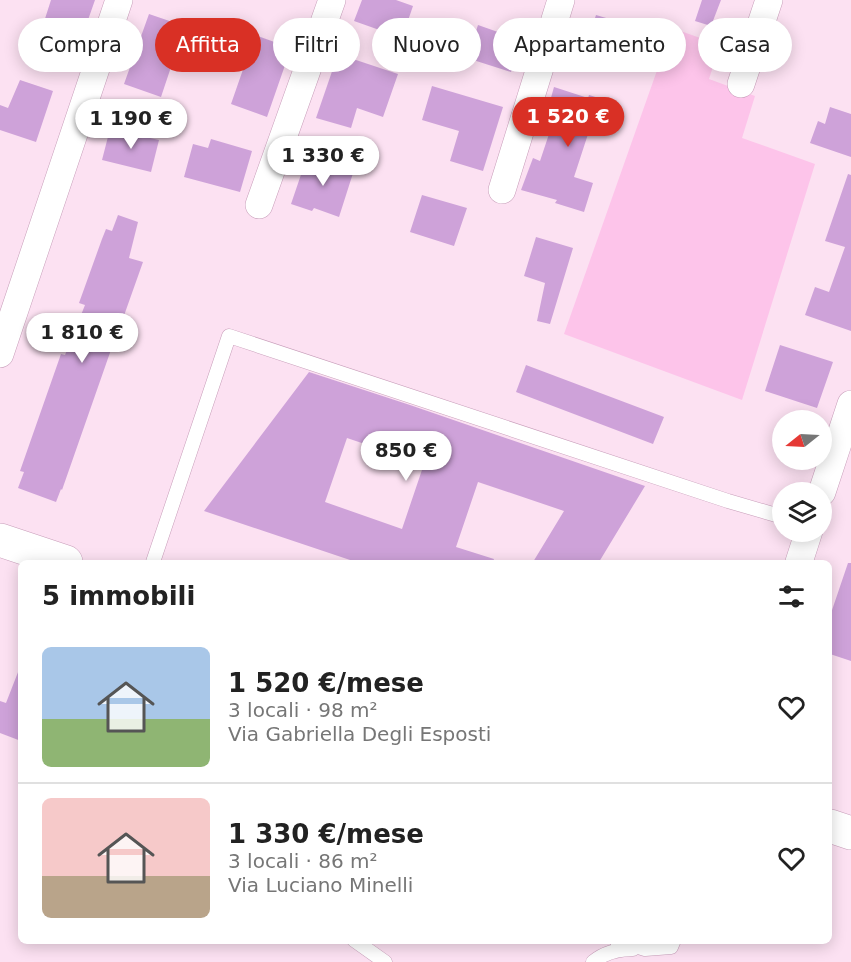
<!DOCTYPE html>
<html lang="it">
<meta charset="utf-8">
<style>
:root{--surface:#fff;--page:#f6f6f6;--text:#222;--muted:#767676;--line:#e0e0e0;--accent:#d93025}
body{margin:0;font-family:"DejaVu Sans",sans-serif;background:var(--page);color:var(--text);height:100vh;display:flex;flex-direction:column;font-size:22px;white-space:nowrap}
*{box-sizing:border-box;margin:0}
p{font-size:20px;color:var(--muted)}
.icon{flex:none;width:33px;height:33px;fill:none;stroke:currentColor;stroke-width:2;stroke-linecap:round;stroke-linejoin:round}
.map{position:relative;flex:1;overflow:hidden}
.sheet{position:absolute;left:18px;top:560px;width:814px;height:384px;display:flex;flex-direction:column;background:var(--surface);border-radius:9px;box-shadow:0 3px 15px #0003}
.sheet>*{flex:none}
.banner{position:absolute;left:18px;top:18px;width:816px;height:54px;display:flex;gap:12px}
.needle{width:39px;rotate:252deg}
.controls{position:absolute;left:772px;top:410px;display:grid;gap:12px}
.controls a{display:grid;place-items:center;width:60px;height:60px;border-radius:50%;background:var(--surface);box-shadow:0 3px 15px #0003;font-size:30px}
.price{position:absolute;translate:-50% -51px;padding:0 14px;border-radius:21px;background:#fff;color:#222;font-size:20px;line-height:39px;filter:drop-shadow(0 2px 3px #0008)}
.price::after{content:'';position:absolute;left:50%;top:36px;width:18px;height:14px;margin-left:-9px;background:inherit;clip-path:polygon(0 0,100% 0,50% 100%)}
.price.current{background:var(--accent);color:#fff}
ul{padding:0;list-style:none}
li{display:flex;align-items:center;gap:18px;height:150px;padding:0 24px}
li+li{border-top:2px solid var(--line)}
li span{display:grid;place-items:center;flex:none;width:168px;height:120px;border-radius:9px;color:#555}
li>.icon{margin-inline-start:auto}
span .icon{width:72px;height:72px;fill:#fffc;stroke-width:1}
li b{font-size:26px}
h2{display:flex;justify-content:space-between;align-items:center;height:72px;padding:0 24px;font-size:26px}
.chip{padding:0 21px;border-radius:27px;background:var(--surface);box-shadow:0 3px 15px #0003;font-size:21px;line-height:54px}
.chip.current{background:var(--accent);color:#fff}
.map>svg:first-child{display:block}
</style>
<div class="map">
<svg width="851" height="962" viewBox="0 0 851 962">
<rect width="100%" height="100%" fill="#fce1f2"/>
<!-- green -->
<path fill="#fdc4ea" d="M672,28L720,45L709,79L755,96L742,138L815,164L742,400L564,334Z"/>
<!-- building -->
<path fill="#cea2d9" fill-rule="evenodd" d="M51,0H95L75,57L33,43L39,27L42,28Z
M362,0H396L413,6L402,38L354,21Z
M702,0H721L711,26L695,21Z
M149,14L190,28L192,23L208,28L195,68L173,61L161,97L124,84Z
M596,15L640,28L633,49L636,50L631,66L580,54L587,29L591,30Z
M478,25L521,40L511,72L467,58Z
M255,35L291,48L267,117L231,104Z
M338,54L398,74L383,117L357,108L351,128L316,118Z
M20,80L53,91L36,142L0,130V105L8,108Z
M432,86L503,107L483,171L450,161L459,131L422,120Z
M554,87L588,98L589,95L618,104L609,134L590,128L574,177L593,183L584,212L555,203L557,200L521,190L533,158L540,161L553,122L545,119Z
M830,107L851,114V157L810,143L818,121L825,124Z
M110,129L159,140L151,172L102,160Z
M211,139L252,151L240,192L184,177L193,144L208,148Z
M307,157L331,165L332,163L354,170L339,217L314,208L312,211L291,204Z
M848,174L851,175V331L805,315L815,287L829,292L845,247L825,241Z
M422,195L467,208L454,246L410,232Z
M118,215L138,222L129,258L143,262L121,324H120L62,490L61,489L56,502L18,488L24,472L20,471L61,354L65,355L85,305L79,303L102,239L106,229L112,231Z
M536,237L573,248L550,324L537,321L545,283L524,276Z
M780,345L833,362L817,408L765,391Z
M526,365L664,417L653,444L516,392Z
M309,372L410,405L645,486L599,562H533L564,511L478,482L456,547L494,559L493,562H356L204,511ZM347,438L424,464L402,529L325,502Z
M848,563H851V661L830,654V616Z
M20,667H21V741L0,733V701L6,703Z"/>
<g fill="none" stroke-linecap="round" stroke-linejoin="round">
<!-- lane casing -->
<g stroke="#c89eba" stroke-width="15">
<path id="lane" d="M153,562L229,336L728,501L783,517
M354,940L385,962
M616,940L645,949L671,947L674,940
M593,962C604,953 619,949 633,949"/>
</g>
<!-- street casing -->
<g stroke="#c89eba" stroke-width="28">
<path id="street" d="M741,84L769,0
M502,190L561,0
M259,205L332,0
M0,354L119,0
M822,492L851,404
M799,562L809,531"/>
</g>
<!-- secondary casing -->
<g stroke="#c89eba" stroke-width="34">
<path id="secondary" d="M0,540L66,562
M830,826L851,833"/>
</g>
<!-- lane -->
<use href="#lane" stroke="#fff" stroke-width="14"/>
<!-- street -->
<use href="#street" stroke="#fff" stroke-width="27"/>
<!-- secondary -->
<use href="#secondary" stroke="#fff" stroke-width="33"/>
</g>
</svg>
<div class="controls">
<a><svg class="needle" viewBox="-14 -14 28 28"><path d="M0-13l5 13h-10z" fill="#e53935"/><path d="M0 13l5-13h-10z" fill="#767676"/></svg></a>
<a><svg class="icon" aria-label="layers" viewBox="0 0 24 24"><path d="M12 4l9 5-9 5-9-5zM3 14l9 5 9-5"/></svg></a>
</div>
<b class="price current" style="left:568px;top:148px">1 520 €</b>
<b class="price" style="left:131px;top:150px">1 190 €</b>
<b class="price" style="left:323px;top:187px">1 330 €</b>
<b class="price" style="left:82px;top:364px">1 810 €</b>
<b class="price" style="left:406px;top:482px">850 €</b>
<div class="banner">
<a class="chip">Compra</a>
<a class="chip current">Affitta</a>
<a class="chip">Filtri</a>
<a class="chip">Nuovo</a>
<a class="chip">Appartamento</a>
<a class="chip">Casa</a>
</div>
<section class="sheet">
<h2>5 immobili<svg class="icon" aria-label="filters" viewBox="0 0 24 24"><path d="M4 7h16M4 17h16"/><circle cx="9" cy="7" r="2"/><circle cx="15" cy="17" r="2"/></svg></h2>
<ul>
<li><span style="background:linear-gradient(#a9c7e8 60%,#8fb573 0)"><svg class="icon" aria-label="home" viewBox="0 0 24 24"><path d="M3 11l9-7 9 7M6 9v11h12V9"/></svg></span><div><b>1 520 €/mese</b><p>3 locali · 98 m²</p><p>Via Gabriella Degli Esposti</p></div><svg class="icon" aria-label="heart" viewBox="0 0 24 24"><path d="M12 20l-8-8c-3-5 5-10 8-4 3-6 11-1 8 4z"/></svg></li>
<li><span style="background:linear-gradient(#f6c9c9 65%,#b9a48a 0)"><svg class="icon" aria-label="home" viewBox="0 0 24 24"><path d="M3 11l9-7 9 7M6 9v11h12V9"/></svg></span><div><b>1 330 €/mese</b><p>3 locali · 86 m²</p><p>Via Luciano Minelli</p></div><svg class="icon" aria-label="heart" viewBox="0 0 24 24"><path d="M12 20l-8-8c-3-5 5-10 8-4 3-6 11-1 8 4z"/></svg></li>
</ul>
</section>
</div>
